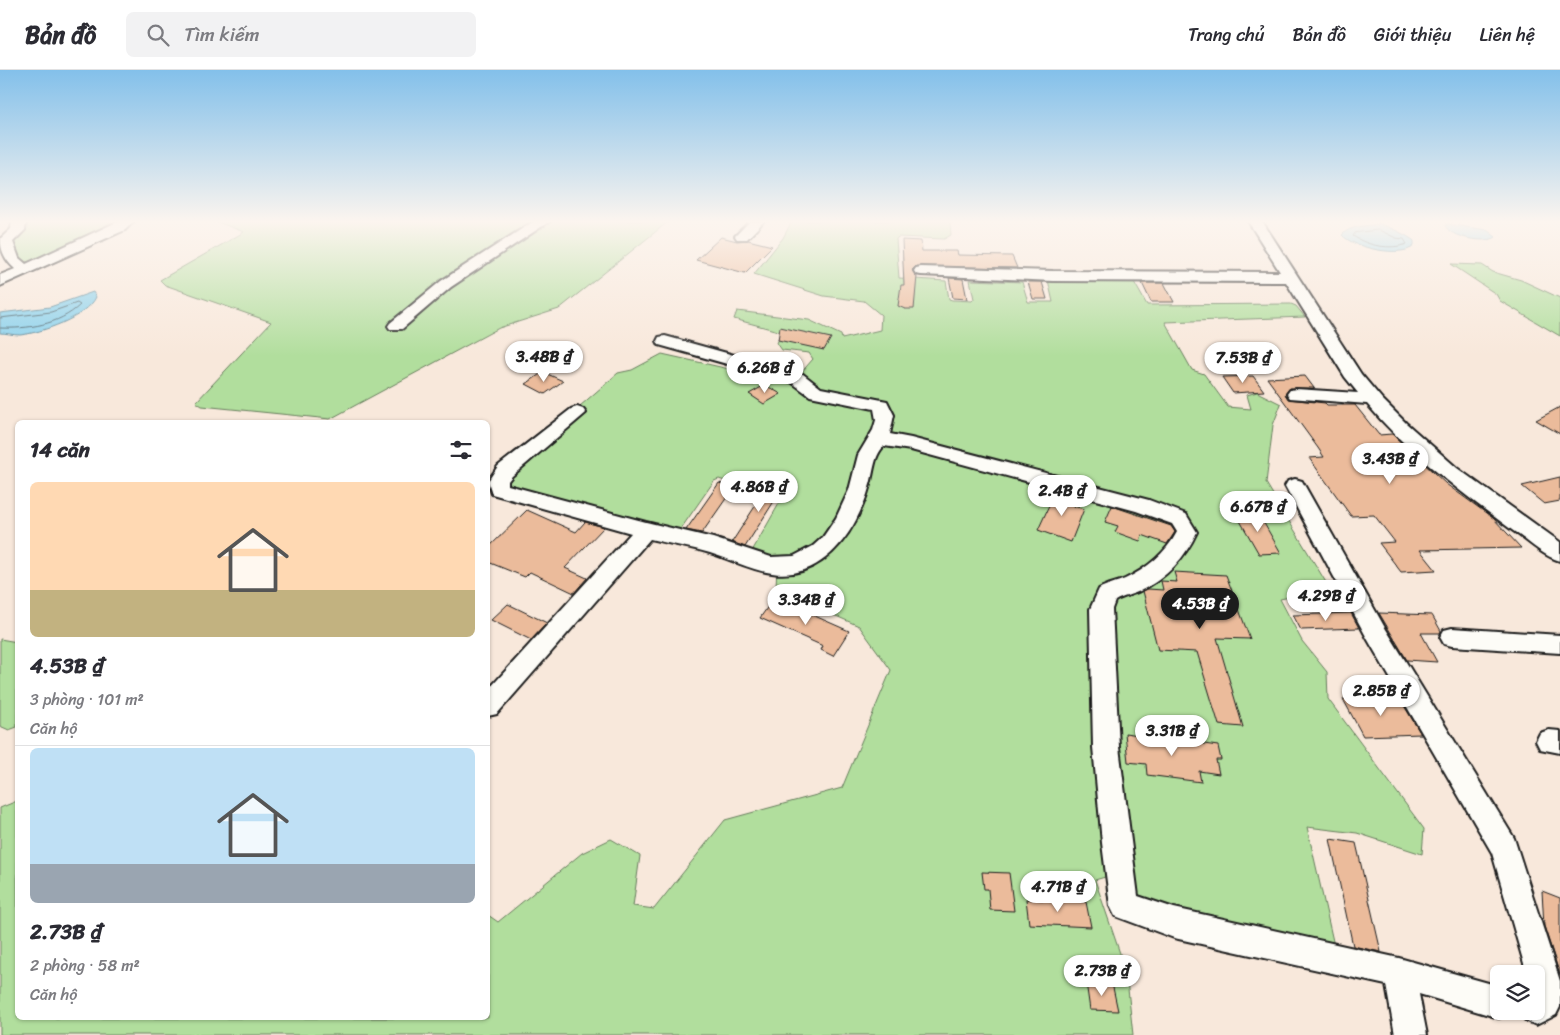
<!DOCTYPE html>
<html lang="vi">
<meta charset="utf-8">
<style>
:root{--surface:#fff;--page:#f2f2f3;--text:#2b2b33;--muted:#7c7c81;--line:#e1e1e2;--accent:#1c1c1c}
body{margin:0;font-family:Sriracha,sans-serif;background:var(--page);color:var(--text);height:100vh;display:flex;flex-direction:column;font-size:19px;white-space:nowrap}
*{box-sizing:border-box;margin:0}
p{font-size:16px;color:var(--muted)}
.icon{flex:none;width:28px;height:28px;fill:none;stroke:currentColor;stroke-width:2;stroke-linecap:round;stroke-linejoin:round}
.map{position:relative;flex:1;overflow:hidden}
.details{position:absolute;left:15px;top:350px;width:475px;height:600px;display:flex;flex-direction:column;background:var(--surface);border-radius:8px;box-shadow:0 1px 4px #0004}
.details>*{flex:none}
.tools{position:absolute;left:1490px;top:895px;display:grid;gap:10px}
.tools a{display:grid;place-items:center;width:55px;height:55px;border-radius:8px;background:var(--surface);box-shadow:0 1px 4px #0004;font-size:25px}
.price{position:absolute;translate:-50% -42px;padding:0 11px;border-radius:18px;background:#fff;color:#222;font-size:16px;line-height:32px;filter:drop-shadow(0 1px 2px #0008)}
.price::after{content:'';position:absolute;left:50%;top:30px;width:15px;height:11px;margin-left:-8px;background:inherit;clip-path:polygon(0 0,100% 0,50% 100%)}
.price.active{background:var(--accent);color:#fff}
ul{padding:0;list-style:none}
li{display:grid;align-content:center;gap:10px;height:265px;padding:0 15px}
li+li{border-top:1px solid var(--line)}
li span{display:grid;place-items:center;height:155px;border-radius:8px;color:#555}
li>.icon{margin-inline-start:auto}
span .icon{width:90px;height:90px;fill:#fffc;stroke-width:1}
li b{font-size:21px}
h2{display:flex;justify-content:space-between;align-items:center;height:60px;padding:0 15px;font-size:21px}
header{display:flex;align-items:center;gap:30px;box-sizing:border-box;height:70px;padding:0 25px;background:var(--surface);border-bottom:1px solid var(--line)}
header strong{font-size:24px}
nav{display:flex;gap:28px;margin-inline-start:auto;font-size:18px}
.search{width:350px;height:45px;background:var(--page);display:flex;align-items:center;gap:12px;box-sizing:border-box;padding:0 18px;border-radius:8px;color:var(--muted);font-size:19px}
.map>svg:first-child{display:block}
</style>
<header>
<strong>Bản đồ</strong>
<div class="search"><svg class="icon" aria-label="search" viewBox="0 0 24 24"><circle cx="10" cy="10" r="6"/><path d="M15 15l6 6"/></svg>Tìm kiếm</div>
<nav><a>Trang chủ</a><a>Bản đồ</a><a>Giới thiệu</a><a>Liên hệ</a></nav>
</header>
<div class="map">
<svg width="1560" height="965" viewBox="0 0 1560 965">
<rect width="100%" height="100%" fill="#f8e8db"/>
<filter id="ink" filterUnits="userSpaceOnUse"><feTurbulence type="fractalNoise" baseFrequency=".02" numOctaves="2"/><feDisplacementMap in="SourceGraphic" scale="10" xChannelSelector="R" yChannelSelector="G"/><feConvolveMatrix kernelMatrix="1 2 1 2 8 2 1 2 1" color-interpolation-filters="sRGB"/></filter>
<g filter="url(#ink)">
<!-- green -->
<path fill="#b1de9d" stroke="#667d5c" d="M22,151H112L109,154L32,191L21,193L15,190L11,167L22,160Z
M215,151H669L559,239L499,258L330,349L202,336L196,332L271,252L165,215L160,210L244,162Z
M792,151H950L951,165L944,169L898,167L896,169L899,208L946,211L949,229L952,230L972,231L974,229L970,210L1022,212L1028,232H1053L1048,210L1134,212L1147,235L1291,234L1296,236L1305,247L1165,252L1192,300L1204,304L1228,337L1251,339L1247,325L1257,322L1281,334L1273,355L1266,413L1330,519L1280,529L1302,571L1327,602L1328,629L1424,759L1422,784L1357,763L1307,757L1335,880L1135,831L1105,807L1095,810L1126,901L1133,965H0V738L17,731L18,948H488V845L498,852L582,783L611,769L640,786L633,836L654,839L725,750L842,718L891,600L859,556L776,520L777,490L751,483L780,432L773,427L719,409L714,411L680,460L672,463L504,417L501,412L578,344L580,336L618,303L632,300L662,284L792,313L813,289L809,283L782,280L777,273L782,262L734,249L737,241L809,250L841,265L842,269L880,260L881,245L864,231L824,226L754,204L783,168Z
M1451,194L1482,195L1493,202L1521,210L1560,228V266L1500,231L1496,224Z
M0,569L17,572V657L9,660L0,656Z"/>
<!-- water -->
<path fill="#8bd1ec" stroke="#5f8999" d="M1380,154C1387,156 1409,166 1414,171V176C1402,188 1353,178 1342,165C1350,155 1368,156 1380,154Z
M1447,154L1487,160L1496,167C1487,174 1449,168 1445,155Z
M93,222L96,227C87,247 41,263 20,265C13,265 6,263 0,263V243L50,237Z"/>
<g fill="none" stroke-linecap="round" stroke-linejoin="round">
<!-- shore -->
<path stroke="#48646f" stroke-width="1" d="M1379,160L1396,168L1404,169L1407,174C1390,180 1368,176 1353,166L1355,163Z
M0,248L51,242L77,233L80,235C59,255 28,259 0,258"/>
</g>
<!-- building -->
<path fill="#ebbb9b" stroke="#1c1c1c" d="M721,167L737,171L748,170L772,176L745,203L696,190Z
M902,170L921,171L922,181H957L958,185L1012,186L1017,198L916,196L912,200L917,206L914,239H905L898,236L901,215H904Z
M949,208L963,209L967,229L953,228Z
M1028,212H1042L1047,229H1033Z
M1142,213H1164L1174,232H1151Z
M780,257L831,268L824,280L778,270Z
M543,302L563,311L545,324L526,314Z
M1253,306L1264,321L1233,323L1222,307Z
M1305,306L1314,318H1290L1285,324L1288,329L1325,333L1327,335H1355L1379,365L1392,364L1446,414L1493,448L1521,478L1420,480L1436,500L1401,502L1379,473L1395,472L1374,445L1351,446L1309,388L1324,387L1318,378L1267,308Z
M765,315L781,324L764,334L749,324Z
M1560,337V364L1536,350Z
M774,407L785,414L745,477L732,472Z
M1560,407V431L1544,434L1522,416Z
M719,413L734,417L702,463L686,460Z
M1056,421L1077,427L1073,436L1084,439L1071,472L1038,460Z
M1112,436L1171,456L1175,462L1167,474L1142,465L1140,471L1115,462L1118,456L1105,452Z
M527,440L576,462L585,452L604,457L565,498L587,508L574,523L530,502L525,507L488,492V478Z
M1257,441L1281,483L1259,484L1235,442Z
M1174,502L1226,505L1250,569L1217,568L1243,657L1219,655L1197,582L1158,580L1143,521L1148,519L1163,520L1161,511L1177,512Z
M774,528L849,561L833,586L821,580L823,576L760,548Z
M508,534L547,553L531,570L491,550Z
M1351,543L1359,558L1301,560L1293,545Z
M1379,543L1432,545L1441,561L1440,563H1421L1437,592L1407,590Z
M1395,627L1397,630L1400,629L1421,664L1363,666L1343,629Z
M1125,663L1218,676L1221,690H1216L1219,704L1199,701L1201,712L1147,705L1146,694L1128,692Z
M1330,769L1356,773L1381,882L1353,876Z
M982,802L1009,803L1014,841L990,840L988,819H984Z
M1542,821L1560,828V905L1544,856Z
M1026,829L1086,832L1091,857L1029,854Z
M1086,912L1112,913L1118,941L1090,940Z"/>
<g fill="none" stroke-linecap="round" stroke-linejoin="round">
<!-- minor casing -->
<g stroke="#1c1c1c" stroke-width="4">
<path id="minor" d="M12,151H26L25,160L13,172L19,188L26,194L119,151H134L125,160L0,216V205L15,199C6,191 0,181 1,168L11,159Z
M534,151H550L451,217L402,259H390L388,256L390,253L441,211Z
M750,151H764L747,169H737L735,166Z
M1248,151H1262L1361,304L1382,329L1406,353L1457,398L1560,472V491C1543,486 1527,470 1512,460C1461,422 1408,383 1367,334L1290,328L1287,324L1290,320L1296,319L1358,323L1345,307L1286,212L1053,211L921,205L916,204L914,201L916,198L921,197L1053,201L1280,202Z
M665,266L803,304L821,318L887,331L894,345L890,364L911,368L1149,430L1186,444L1197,462C1185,488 1167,508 1140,521C1132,525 1123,526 1115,531L1112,539L1119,677L1138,826L1174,838L1399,888L1499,916V941H1511L1510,943L1499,948L1419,924L1427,965H1395L1386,915L1174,868L1115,846L1110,836L1102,773L1093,677L1090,539L1099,519C1107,514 1116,513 1125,509C1146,499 1166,483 1177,462L1172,454L1136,441L911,380L884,376C873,387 874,404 869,418C866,429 861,440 856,450C839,482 810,509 772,503C750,500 730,489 710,483C690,477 670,474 650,469L497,644L488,646V620L631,463L492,424L488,411L498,396L571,339L577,337L583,339L586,343L512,406L508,411V415L646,452L713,468L771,487L794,486L813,476L823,467L836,448L849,420L858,385L873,360L876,350L874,339L810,326L791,312L659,275L657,271L659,267Z
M1295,409L1302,411L1384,556L1514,768L1560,911V937L1556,945L1536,955L1525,950L1521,941H1536V904H1527L1492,783L1368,570L1285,416L1288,411Z
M1452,558L1560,565V583L1452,576L1444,574L1440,567L1444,560Z
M1549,660L1560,661V683L1540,679L1536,671L1540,663Z"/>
</g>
<!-- minor -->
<use href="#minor" fill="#fdfcf7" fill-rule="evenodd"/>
</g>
</g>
<!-- sky -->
<linearGradient id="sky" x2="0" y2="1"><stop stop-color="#83c0ea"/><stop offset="0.53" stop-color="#fcf5ef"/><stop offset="1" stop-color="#fcf5ef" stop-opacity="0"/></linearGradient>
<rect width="1560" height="286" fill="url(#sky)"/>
</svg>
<div class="tools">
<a><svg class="icon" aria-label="layers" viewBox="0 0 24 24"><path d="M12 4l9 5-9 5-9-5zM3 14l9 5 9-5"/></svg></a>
</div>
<b class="price" style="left:544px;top:313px">3.48B ₫</b>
<b class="price" style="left:1243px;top:314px">7.53B ₫</b>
<b class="price" style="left:765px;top:324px">6.26B ₫</b>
<b class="price" style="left:1390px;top:415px">3.43B ₫</b>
<b class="price" style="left:759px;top:443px">4.86B ₫</b>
<b class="price" style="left:1062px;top:447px">2.4B ₫</b>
<b class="price" style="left:1258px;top:463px">6.67B ₫</b>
<b class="price" style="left:1326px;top:552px">4.29B ₫</b>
<b class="price" style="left:806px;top:556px">3.34B ₫</b>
<b class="price active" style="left:1200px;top:560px">4.53B ₫</b>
<b class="price" style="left:1381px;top:647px">2.85B ₫</b>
<b class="price" style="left:1172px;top:687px">3.31B ₫</b>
<b class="price" style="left:1058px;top:843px">4.71B ₫</b>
<b class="price" style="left:1102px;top:927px">2.73B ₫</b>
<section class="details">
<h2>14 căn<svg class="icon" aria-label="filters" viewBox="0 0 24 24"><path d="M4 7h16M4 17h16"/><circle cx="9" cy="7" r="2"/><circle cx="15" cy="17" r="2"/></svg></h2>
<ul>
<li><span style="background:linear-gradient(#ffd9b3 70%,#c2b280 0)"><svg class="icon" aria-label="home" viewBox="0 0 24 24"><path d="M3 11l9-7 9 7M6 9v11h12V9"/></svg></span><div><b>4.53B ₫</b><p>3 phòng · 101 m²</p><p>Căn hộ</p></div></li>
<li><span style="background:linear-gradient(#bfe0f5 75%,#9aa5b1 0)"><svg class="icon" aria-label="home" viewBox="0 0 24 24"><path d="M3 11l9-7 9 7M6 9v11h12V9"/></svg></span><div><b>2.73B ₫</b><p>2 phòng · 58 m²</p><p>Căn hộ</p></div></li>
</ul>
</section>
</div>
